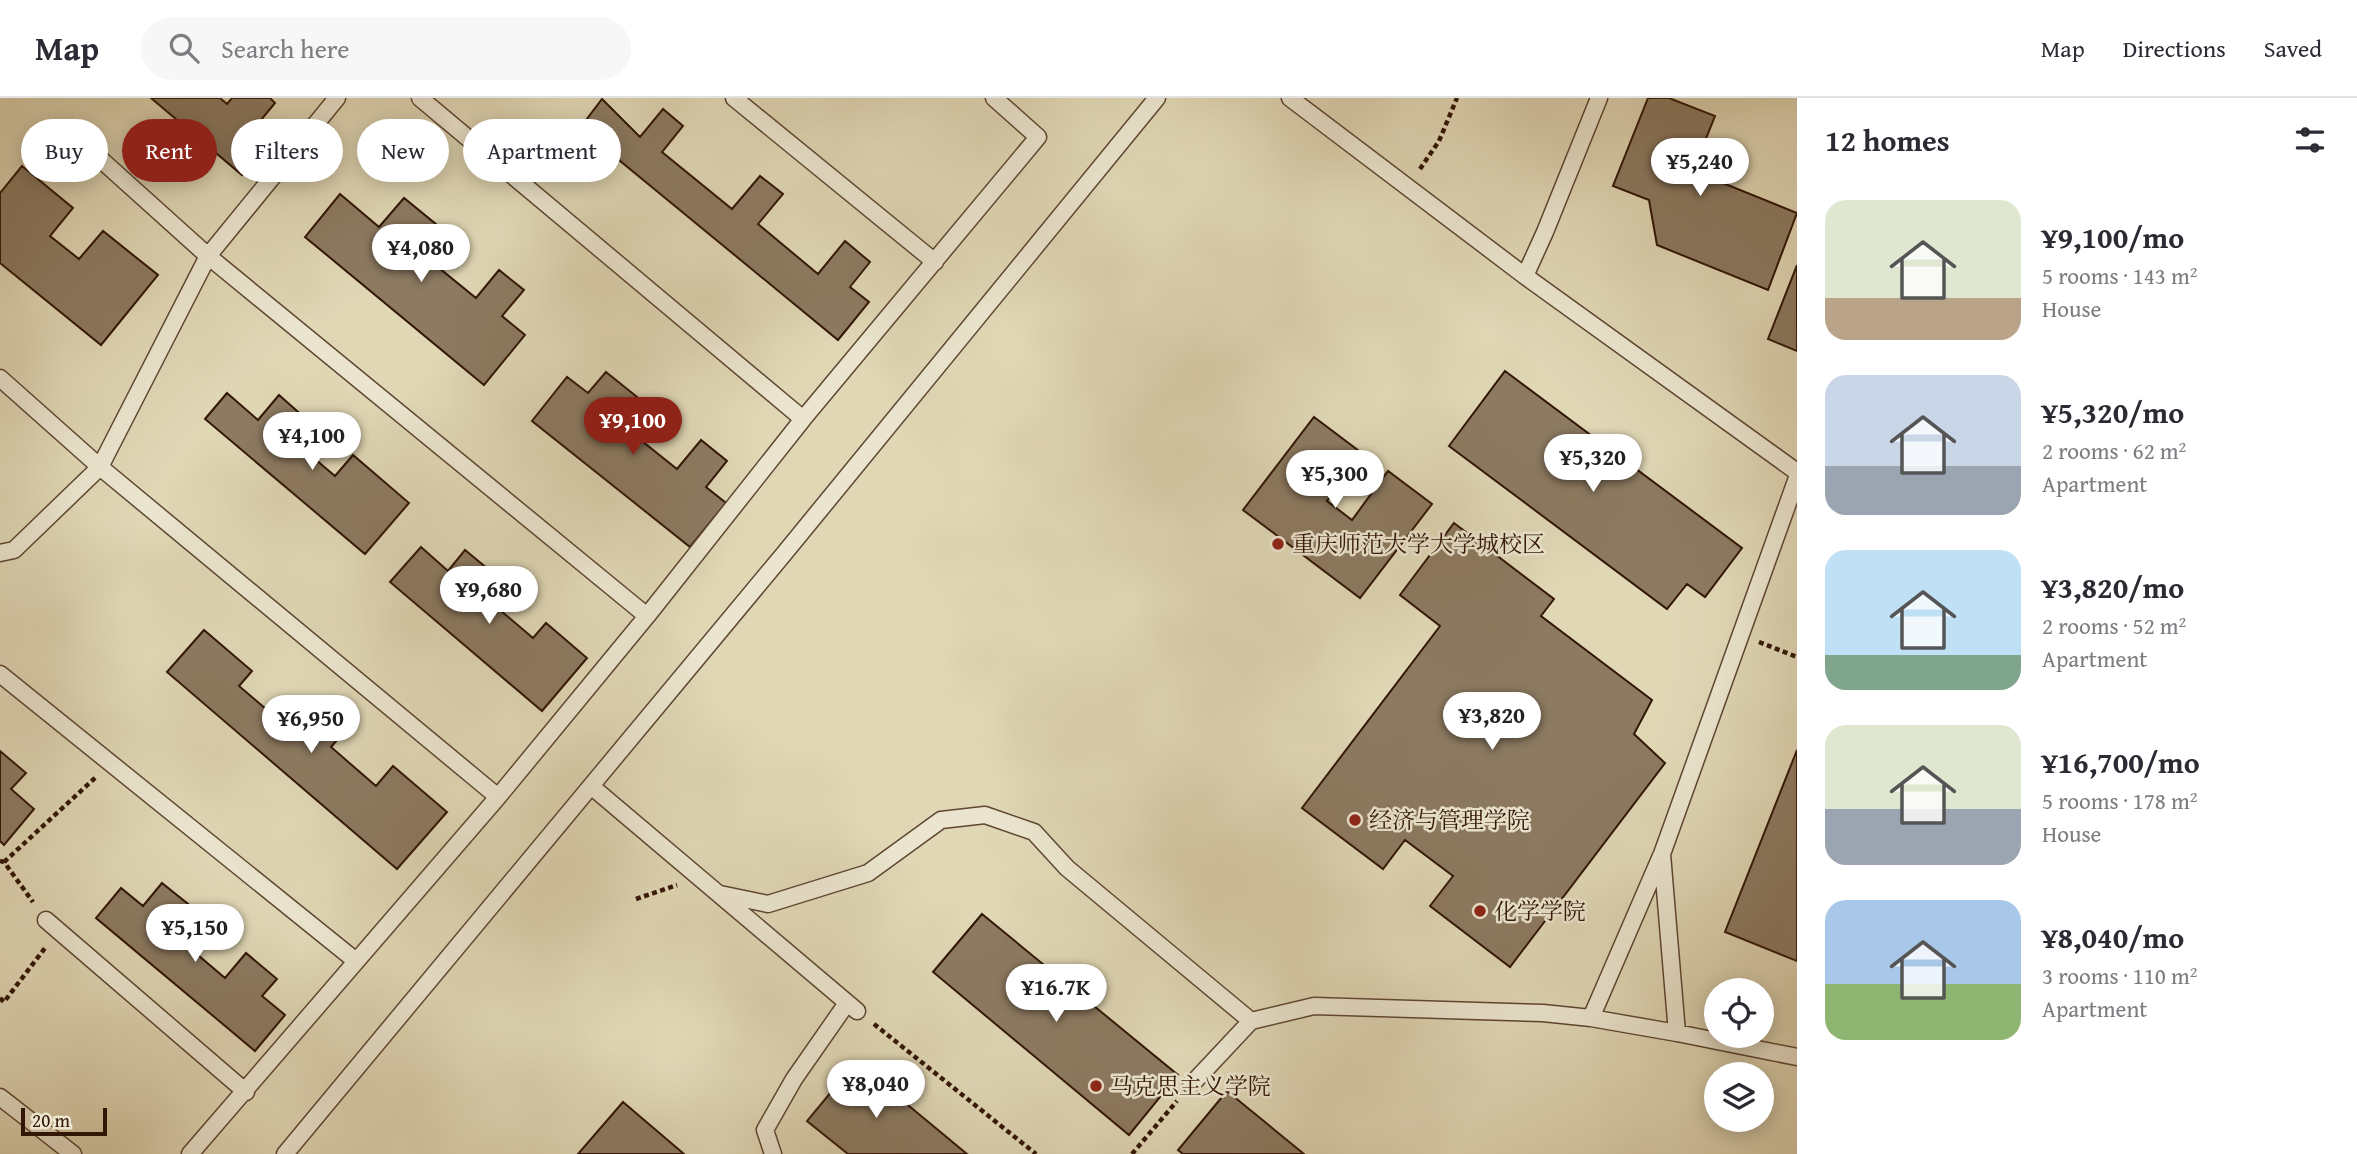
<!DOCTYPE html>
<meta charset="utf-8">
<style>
:root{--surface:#fff;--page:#f7f7f7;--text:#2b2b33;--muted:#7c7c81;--line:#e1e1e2;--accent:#8f2418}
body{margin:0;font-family:"Gentium Book Plus","Noto Serif SC",serif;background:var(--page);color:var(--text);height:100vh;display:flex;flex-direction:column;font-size:26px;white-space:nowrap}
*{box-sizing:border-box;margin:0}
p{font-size:23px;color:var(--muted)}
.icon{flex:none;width:38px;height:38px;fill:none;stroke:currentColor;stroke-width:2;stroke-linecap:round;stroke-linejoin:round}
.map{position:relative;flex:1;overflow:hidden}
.sheet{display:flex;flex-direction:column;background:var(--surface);width:560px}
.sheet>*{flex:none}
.guide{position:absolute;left:21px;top:21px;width:665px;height:63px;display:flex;gap:14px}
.tools{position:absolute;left:1704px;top:880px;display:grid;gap:14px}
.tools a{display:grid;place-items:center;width:70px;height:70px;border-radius:50%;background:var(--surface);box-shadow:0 4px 18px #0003;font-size:35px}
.scale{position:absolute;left:21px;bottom:18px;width:86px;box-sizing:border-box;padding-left:7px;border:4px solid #321606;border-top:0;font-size:19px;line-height:24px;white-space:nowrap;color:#321606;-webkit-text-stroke:5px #ebe5cf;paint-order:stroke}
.price{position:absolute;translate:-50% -60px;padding:0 16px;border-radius:24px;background:#fff;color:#222;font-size:23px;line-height:46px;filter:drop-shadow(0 2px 4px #0008)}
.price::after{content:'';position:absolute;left:50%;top:42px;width:21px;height:16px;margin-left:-10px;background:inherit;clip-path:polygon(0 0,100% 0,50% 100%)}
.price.selected{background:var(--accent);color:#fff}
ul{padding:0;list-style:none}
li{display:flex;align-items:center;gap:21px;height:175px;padding:0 28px}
li span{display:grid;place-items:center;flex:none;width:196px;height:140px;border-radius:21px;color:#555}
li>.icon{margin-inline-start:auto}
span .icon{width:84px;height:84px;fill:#fffc;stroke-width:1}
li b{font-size:30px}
h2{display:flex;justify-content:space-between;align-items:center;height:84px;padding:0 28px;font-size:30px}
.pill{padding:0 24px;border-radius:32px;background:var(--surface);box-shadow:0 4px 18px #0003;font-size:24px;line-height:63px}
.pill.selected{background:var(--accent);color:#fff}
header{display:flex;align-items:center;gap:42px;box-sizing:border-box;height:98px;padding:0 35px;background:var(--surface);border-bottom:2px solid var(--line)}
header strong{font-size:33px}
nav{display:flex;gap:38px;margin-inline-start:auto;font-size:24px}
.search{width:490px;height:63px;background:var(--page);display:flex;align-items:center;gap:18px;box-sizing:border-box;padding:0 24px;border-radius:38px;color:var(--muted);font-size:26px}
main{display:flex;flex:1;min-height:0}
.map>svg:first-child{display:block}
</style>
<header>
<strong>Map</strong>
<div class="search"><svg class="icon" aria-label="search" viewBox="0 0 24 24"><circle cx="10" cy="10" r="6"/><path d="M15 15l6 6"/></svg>Search here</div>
<nav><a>Map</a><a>Directions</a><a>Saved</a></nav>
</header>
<main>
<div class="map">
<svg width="1797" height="1056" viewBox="0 0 1797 1056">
<rect width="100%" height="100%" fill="#e0d7b5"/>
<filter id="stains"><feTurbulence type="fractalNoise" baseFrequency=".00286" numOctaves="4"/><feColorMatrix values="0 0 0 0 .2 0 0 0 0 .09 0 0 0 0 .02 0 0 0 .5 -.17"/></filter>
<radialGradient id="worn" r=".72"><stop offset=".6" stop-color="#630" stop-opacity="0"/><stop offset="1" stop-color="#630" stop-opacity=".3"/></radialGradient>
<!-- building -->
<path fill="#8c7a61" stroke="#321606" stroke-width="2" d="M151,0H220L227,6L232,0H270L275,5L256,28L272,42L242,77Z
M1648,0H1669L1715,18L1693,73L1797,115L1768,192L1657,147L1649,102L1613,88Z
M602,1L640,39L663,11L683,28L662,54L732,111L760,78L783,96L758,126L818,176L845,143L870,164L850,189L869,204L838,242L580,30Z
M22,68L73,110L50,138L79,161L103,133L158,177L101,247L0,165V95Z
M340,96L379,129L404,100L437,127L417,152L476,200L499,172L524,192L502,218L525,237L484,287L305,139Z
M1797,167V253L1768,241Z
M1505,273L1742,450L1705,499L1687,486L1667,511L1449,348Z
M606,274L637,299L617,323L677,371L701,342L727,363L706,389L726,405L690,449L532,323L567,279L588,295Z
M227,295L258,322L279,297L305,320L289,339L335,378L353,357L409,405L365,456L205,321Z
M1314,319L1363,356L1327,403L1352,422L1388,373L1432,406L1360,500L1243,412Z
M1454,425L1554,501L1541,518L1652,602L1634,636L1665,665L1510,869L1430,808L1453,778L1405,742L1383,771L1302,710L1440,528L1400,497Z
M421,449L448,473L465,452L495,477L480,495L533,540L546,525L587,560L542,613L390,484Z
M204,532L252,573L239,588L286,628L308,602L344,634L331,649L376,688L393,668L447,714L397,771L167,574Z
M1797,652V863L1725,834Z
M0,653L26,675L11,691L34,711L4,747L0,743Z
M162,785L193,810L172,835L225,880L246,855L277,881L262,898L285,917L255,953L96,820L121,790L143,808Z
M982,816L1178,977L1129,1037L933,874Z
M856,964L967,1056H848L807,1023Z
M1227,993L1304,1056H1183L1178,1052Z
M623,1004L684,1056H578Z"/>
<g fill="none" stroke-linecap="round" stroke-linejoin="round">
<!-- lane casing -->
<g stroke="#5e4632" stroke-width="19">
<path id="lane" d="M420,0L803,321
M734,0L935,164
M1290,0L1525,178L1797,374
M67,31L208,158L647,518L803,321L1038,39L994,0
M1525,178L1545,134L1599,0
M0,280L100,369L498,699
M0,455L14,452L100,369L208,158L337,0
M0,576L356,863
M591,688L857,913
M720,796L768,806L868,775L941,722L985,717L1034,734L1067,770L1251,923
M46,822L246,994
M1591,920L1661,758
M1677,935L1662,756L1797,380
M1191,987L1251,923L1314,908L1543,915L1591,920L1677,935L1797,959
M0,999L73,1056
M190,1056L498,699L647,518
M285,1056L783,457L1157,0
M773,1056L765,1032L794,981L847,905"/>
</g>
<!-- path -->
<path stroke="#321606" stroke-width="4.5" stroke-dasharray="5 3.5" stroke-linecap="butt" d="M1420,71L1439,43L1457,0
M1759,544L1797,559
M0,763L4,764L33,804
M4,764L96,679
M636,801L677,787
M0,900L4,904L45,850
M874,926L1036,1056
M1132,1056L1177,1003"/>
<!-- lane -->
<use href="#lane" stroke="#ebe5cf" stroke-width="16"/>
</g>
<!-- markers -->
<g fill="#8f2418" stroke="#ebe5cf" stroke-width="2.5">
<circle cx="1278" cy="446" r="7"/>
<circle cx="1355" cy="722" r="7"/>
<circle cx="1480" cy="813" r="7"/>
<circle cx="1096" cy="988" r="7"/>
</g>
<g text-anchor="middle" stroke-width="5" stroke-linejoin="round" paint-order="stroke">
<!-- poi labels -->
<g font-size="23" fill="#321606" stroke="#ebe5cf" text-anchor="start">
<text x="1292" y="454">重庆师范大学大学城校区</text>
<text x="1369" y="730">经济与管理学院</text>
<text x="1494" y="821">化学学院</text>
<text x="1110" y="996">马克思主义学院</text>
</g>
</g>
<rect width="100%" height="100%" filter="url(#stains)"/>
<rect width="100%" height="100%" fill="url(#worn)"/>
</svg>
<div class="tools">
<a><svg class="icon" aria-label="locate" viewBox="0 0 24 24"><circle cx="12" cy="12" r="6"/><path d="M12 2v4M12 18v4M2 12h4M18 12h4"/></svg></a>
<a><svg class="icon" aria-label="layers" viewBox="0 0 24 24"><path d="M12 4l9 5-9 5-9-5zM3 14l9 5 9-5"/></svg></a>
</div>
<div class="scale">20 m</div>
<b class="price" style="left:1700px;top:100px">¥5,240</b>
<b class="price" style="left:421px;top:186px">¥4,080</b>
<b class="price selected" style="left:633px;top:359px">¥9,100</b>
<b class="price" style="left:312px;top:374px">¥4,100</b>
<b class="price" style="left:1593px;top:396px">¥5,320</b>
<b class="price" style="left:1335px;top:412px">¥5,300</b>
<b class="price" style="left:489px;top:528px">¥9,680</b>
<b class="price" style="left:1492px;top:654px">¥3,820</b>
<b class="price" style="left:311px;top:657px">¥6,950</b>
<b class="price" style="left:195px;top:866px">¥5,150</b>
<b class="price" style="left:1056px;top:926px">¥16.7K</b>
<b class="price" style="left:876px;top:1022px">¥8,040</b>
<div class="guide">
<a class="pill">Buy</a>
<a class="pill selected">Rent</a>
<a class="pill">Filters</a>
<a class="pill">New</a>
<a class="pill">Apartment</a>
</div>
</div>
<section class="sheet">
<h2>12 homes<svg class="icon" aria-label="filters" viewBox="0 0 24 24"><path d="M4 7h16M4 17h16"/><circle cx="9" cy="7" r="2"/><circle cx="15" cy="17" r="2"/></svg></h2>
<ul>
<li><span style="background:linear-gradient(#dfe7d0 70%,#b9a48a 0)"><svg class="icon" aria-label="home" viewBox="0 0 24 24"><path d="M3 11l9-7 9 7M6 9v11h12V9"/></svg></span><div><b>¥9,100/mo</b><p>5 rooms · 143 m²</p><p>House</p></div></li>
<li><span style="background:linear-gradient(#c9d6e8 65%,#9aa5b1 0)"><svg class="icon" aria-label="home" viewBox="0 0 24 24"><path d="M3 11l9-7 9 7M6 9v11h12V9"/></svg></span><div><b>¥5,320/mo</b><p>2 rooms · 62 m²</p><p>Apartment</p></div></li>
<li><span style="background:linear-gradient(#bfe0f5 75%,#7fa58c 0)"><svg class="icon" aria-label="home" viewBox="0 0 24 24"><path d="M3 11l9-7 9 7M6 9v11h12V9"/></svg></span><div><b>¥3,820/mo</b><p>2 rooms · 52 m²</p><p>Apartment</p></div></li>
<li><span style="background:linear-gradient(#dfe7d0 60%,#9aa5b1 0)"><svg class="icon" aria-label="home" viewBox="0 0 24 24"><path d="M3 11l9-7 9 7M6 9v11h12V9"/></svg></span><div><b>¥16,700/mo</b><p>5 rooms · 178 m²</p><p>House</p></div></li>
<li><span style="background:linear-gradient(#a9c7e8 60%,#8fb573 0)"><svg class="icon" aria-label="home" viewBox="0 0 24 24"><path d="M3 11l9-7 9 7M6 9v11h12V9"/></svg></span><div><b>¥8,040/mo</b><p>3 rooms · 110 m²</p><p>Apartment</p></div></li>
</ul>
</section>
</main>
